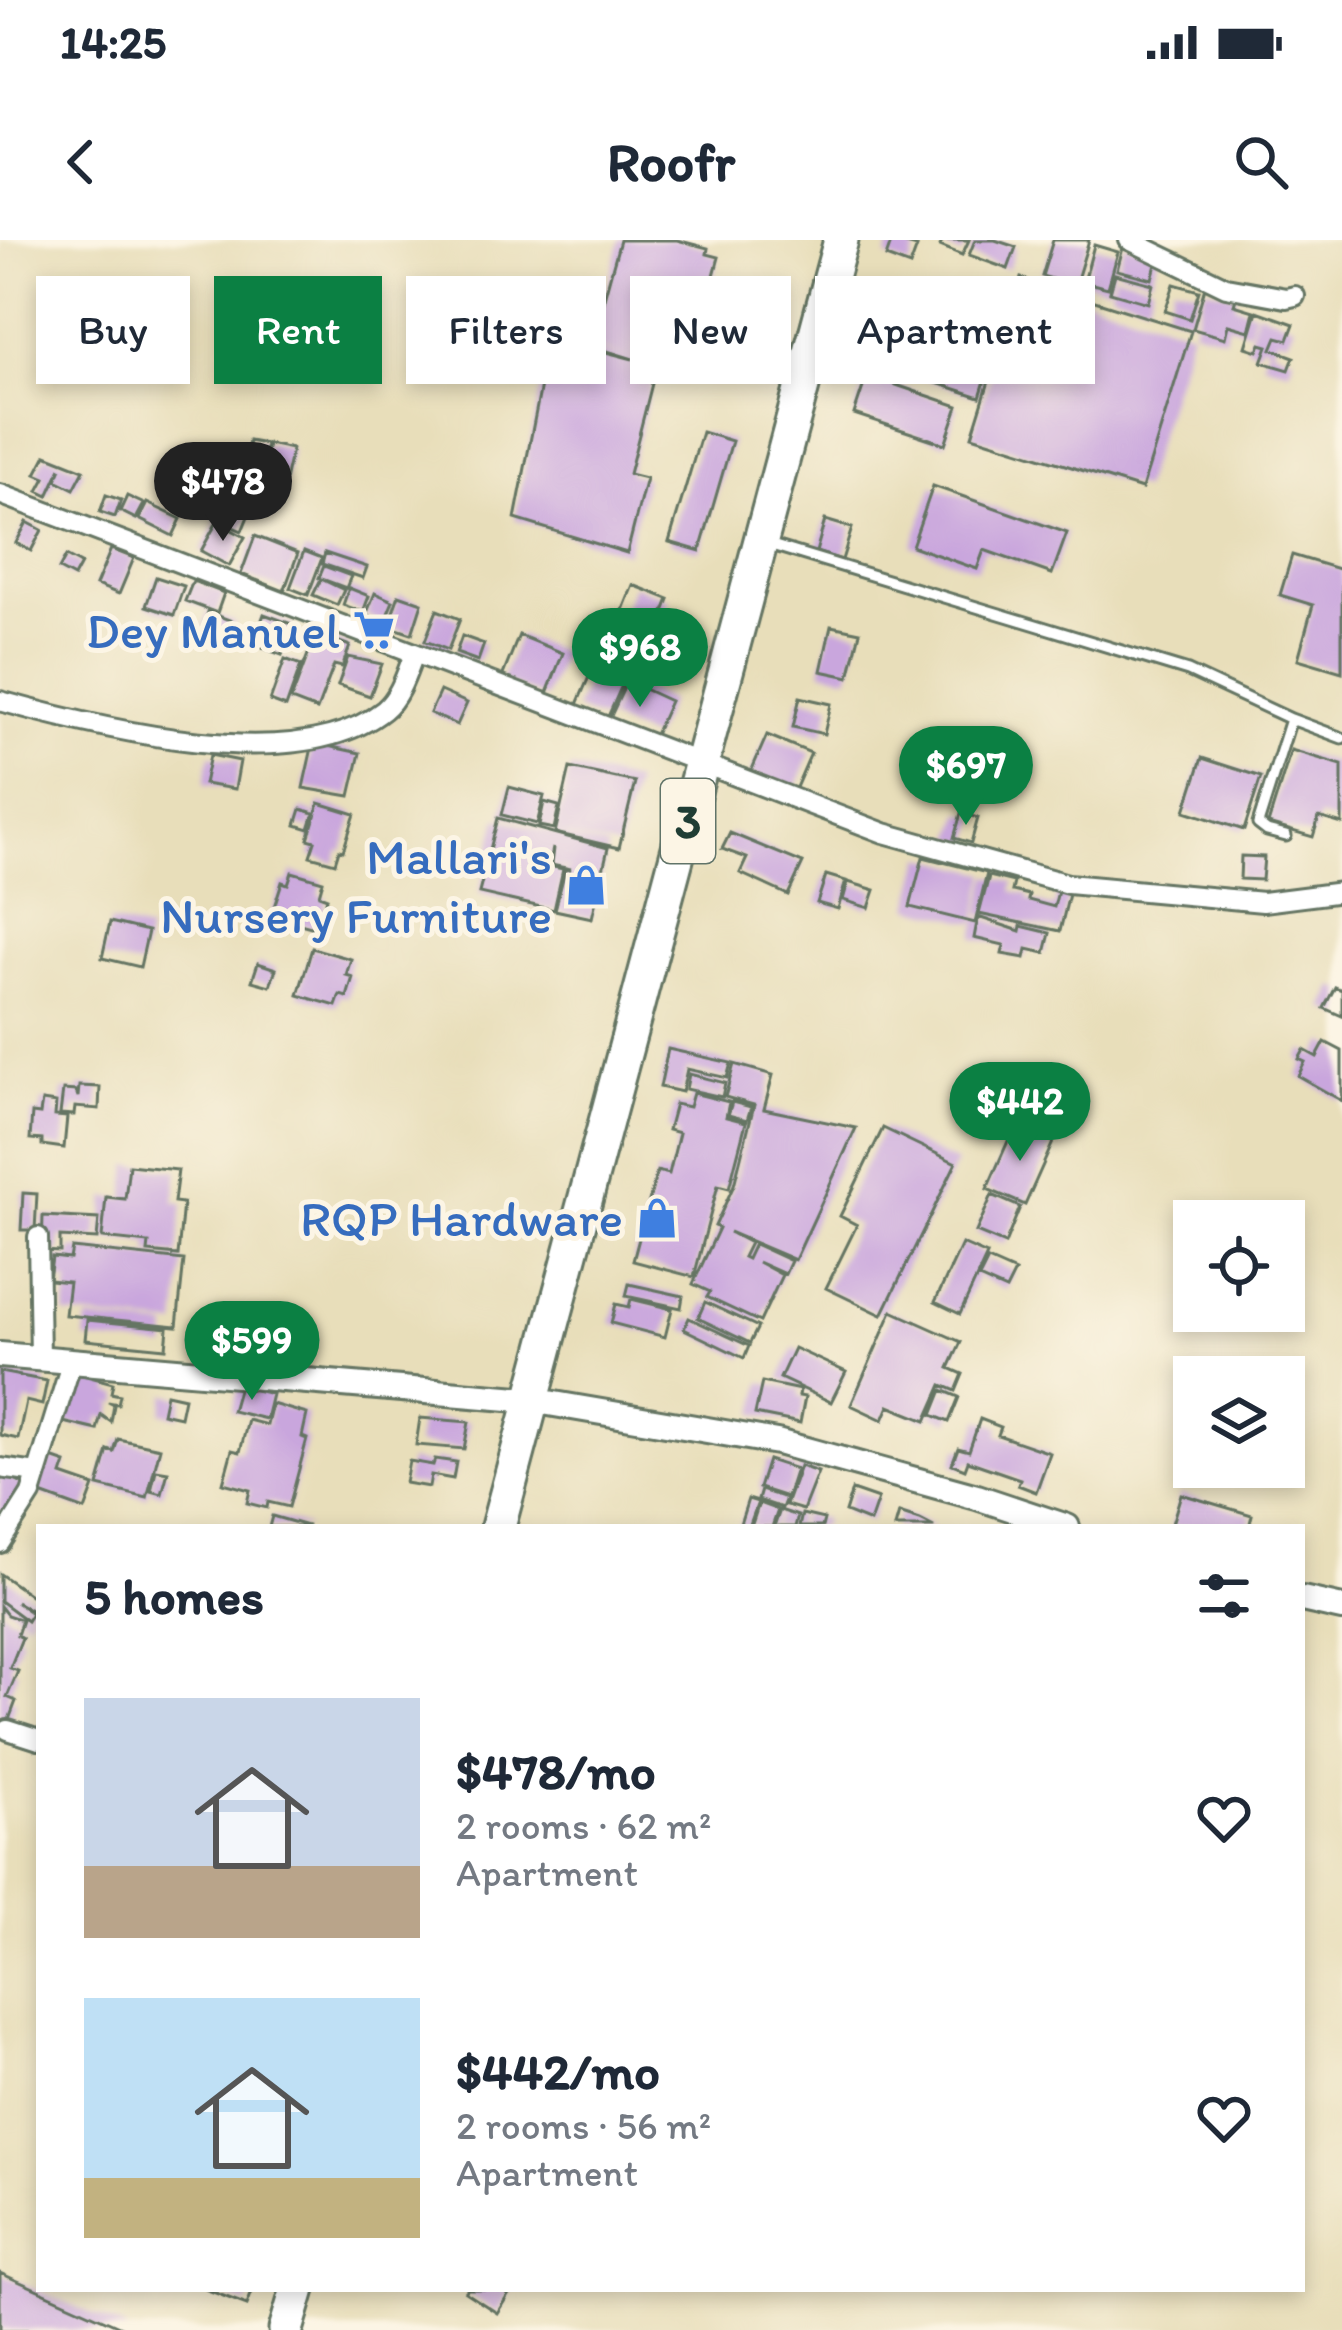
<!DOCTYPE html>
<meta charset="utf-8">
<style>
:root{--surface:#fff;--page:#f2f2f3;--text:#1f2937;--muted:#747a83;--accent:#0b8043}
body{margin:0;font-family:Itim,sans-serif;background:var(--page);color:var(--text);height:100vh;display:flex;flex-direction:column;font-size:45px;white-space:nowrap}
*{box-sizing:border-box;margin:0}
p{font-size:39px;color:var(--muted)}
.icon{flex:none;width:66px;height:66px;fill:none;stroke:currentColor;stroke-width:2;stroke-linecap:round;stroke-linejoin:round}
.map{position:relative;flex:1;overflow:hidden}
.side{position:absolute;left:36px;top:1284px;width:1269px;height:768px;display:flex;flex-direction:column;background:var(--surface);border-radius:0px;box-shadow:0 6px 18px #0003}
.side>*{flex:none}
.top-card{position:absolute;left:36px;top:36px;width:1272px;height:108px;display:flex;gap:24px}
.fabs{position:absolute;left:1173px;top:960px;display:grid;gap:24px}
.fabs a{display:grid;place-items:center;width:132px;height:132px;border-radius:0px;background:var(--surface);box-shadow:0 6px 18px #0003;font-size:60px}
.price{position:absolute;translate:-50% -102px;padding:0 27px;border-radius:42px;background:var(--accent);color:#fff;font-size:39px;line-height:78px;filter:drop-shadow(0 3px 6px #0008)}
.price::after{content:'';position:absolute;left:50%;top:72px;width:36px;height:27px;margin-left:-18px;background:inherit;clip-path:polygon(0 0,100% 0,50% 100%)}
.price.current{background:#222;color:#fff}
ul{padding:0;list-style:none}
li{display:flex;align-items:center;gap:36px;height:300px;padding:0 48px}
li span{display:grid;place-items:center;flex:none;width:336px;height:240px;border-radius:0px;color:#555}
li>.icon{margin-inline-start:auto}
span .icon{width:144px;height:144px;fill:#fffc;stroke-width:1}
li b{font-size:51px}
h2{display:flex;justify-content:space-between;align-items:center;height:144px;padding:0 48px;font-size:51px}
.pill{padding:0 42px;border-radius:0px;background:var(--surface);box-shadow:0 6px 18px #0003;font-size:42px;line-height:108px}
.pill.current{background:var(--accent);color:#fff}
.status{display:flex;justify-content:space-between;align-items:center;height:84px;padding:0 60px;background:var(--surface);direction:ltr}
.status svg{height:33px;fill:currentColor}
header{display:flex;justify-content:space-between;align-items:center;height:156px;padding:0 48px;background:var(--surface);font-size:54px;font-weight:700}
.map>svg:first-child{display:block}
</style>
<div class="status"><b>14:25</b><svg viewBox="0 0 49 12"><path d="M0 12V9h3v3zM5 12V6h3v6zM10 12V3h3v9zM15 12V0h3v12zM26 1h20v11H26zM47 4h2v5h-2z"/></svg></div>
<header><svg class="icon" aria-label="back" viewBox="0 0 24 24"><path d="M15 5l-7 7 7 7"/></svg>Roofr<svg class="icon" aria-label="search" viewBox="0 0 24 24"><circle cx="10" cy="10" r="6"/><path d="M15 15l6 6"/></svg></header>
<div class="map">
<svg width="1342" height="2090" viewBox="0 0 1342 2090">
<rect width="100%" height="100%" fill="#fcf5e5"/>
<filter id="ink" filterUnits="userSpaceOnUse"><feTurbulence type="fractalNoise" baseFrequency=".00833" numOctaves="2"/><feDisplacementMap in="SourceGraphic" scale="24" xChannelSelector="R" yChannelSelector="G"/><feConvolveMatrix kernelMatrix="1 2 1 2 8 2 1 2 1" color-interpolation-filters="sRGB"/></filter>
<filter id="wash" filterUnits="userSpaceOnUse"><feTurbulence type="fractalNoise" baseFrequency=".004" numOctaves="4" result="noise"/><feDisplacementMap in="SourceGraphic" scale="48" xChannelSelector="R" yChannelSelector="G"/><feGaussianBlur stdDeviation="2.7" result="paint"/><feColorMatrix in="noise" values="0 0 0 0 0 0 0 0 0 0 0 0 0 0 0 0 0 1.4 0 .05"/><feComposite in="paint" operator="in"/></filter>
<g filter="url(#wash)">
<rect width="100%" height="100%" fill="#e8deba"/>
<g id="blocks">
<!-- building -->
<path fill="#c9a6dd" d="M620,0H677L708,8L707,14L719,17L697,98L684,94L675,128L657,124L629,234L646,238L627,313L515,279L552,89L588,95L587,107L633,119L591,106Z
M892,0L917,7L910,26L886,17Z
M943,0H969L962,15L940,6Z
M975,0H995L1016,7L1008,29L969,15Z
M1053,0H1089L1075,46L1042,36Z
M1124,4L1159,13L1152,39L1117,30Z
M1094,5L1118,12L1108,48L1084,42Z
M1115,34L1153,44L1148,63L1110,52Z
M1021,38L1191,91L1142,249L972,196Z
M1174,44L1199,51L1190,79L1165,71Z
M1205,47L1237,56L1234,65L1254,71L1249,91L1228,85L1225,98L1193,89Z
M884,49L1002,86L980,157L862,119Z
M1257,71L1294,84L1288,100L1277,97L1272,109L1294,117L1289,130L1262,122L1268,106L1261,104L1258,111L1246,107Z
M867,135L958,166L945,204L854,174Z
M702,192L732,201L700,311L669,302Z
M249,201L266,204L264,222L268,204L292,209L285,241L243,231Z
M46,215L84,230L74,249L56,240L61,228L48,256L38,251L45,238L36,234Z
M245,235L267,238L264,250L243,246Z
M933,246L1067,293L1052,334L984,310L977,329L912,306Z
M106,255L121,260L115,277L100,272Z
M127,256L144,264L136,279L120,271Z
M222,256L251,269L242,291L213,278Z
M147,263L181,279L173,296L139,279Z
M825,280L852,288L842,320L816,312Z
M27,282L42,290L31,311L16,303Z
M217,282L245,297L229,326L201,311Z
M255,296L298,313L284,351L241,334Z
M111,309L134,318L119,354L96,345Z
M304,311L322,318L308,355L290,348Z
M325,313L367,327L363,338L322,324Z
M1292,315L1342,330V432L1298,419L1313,365L1280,355Z
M66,316L81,324L74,337L59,329Z
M324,326L351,336L346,348L319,338Z
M156,337L184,346L174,375L146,366Z
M321,339L344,350L337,365L313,355Z
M193,341L224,353L217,373L185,361Z
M633,345L669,359L655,395L619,380Z
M349,348L369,356L363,372L343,365Z
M375,353L393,361L384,383L366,375Z
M399,355L422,363L412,394L388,386Z
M437,370L460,379L448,410L425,401Z
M208,372L235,382L229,397L203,387Z
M264,374L294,385L282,415L253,404Z
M831,386L860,392L849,437L821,431Z
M519,395L563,413L545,458L501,440Z
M462,396L484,404L478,421L456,413Z
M326,397L350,406L342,427L334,425L317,470L291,460L310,409L320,412Z
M624,401L671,412L664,442L617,431Z
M348,417L382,424L370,456L338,445Z
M285,419L301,425L286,467L270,461Z
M592,430L623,443L606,481L575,469Z
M627,441L670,461L653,499L609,480Z
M440,451L467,463L457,485L430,473Z
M800,457L831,464L824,494L793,487Z
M767,495L811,513L794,552L750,534Z
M313,503L360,513L350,556L303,548Z
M1291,510L1342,525V584L1319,577L1313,597L1268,584Z
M210,515L240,521L235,549L204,544Z
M1202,518L1261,537L1244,590L1185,571Z
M570,528L635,542L619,608L555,593Z
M509,547L544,556L537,584L502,575Z
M544,562L559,566L554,589L539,586Z
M319,563L355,574L343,611L339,610L335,623L310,616L315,601L308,599Z
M301,569L314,573L309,589L296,585Z
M961,573L978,578L971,603L954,598Z
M498,578L608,608L592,678L555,670L565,630L571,629L551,625L553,608L549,626L563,629L554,670L479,653Z
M730,593L803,623L788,655L740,633L747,618L722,609Z
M1241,616L1264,617L1262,640L1240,639Z
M923,617L987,633L975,683L910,667Z
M292,632L323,641L319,655L327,658L318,689L271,676L282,642L288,644Z
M826,635L846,641L838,669L817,663Z
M989,636L1014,642L1012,651L1029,655L1028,660L1054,667L1058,651L1069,654L1060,691L979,674Z
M848,642L875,650L869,668L843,660Z
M978,677L1020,691L1021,686L1050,693L1045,713L1027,709L1025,718L1002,714L1004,705L974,698Z
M110,682L148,691L140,727L102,718Z
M312,708L351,719L346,735L353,737L347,757L340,755L336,766L298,755Z
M258,723L276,729L270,746L252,741Z
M1335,747L1342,750V776L1324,768Z
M1325,802L1342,811V861L1298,836L1305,822L1299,819L1304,810L1317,817Z
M668,809L731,823L727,838L687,829L682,852L660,847Z
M734,824L773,835L764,869L856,888L795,1020L729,992L750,1003L743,1017L747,1019L754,1004L791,1021L785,1034L758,1022L782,1035L760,1082L707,1057L710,1052L693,1044L719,988L715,986L734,945L754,865L725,857Z
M689,834L725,843L722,857L686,849Z
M79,846L100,847L99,869L75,867L74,875L60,874L63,850L76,851L78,857Z
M693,853L729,862L726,877L746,882L729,948L718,945L694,1037L633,1021L657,931L669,934L679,893L668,890L675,864L689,867Z
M42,861L56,863L55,876L67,877L64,908L42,905V900L30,899L32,873L40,874Z
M732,862L751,867L747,880L728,875Z
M1016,883L1054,900L1025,965L987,949Z
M883,888L956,923L882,1075L826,1048L857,985L840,976Z
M129,925L178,930L174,962L183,963L178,1015L148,1012L149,1003L102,998L106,957L125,959Z
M23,953L37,954L35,990H21Z
M992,955L1020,967L1005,1004L976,992Z
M43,976L99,979L97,999L60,997V1012L42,1011Z
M962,1004L987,1015L960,1074L935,1062Z
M72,1008L184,1020L177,1086L65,1075L69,1042L49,1040L52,1017L70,1019Z
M988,1020L1015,1032L1006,1050L979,1038Z
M629,1044L683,1056L681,1068L626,1056Z
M631,1059L672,1069L665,1097L611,1083L616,1064L629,1067Z
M705,1062L758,1087L750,1103L698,1078Z
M892,1071L961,1102L949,1128L963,1134L956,1151L942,1145L926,1181L889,1166L883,1180L851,1165Z
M689,1078L749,1106L744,1118L684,1089Z
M87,1080L168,1088L166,1108L85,1100Z
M794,1108L846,1132L831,1162L780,1138Z
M0,1132L47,1141L42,1165L26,1161L18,1199L0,1195Z
M71,1132L113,1143L111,1153L120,1155L118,1164L108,1162L114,1165L111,1182L101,1175L97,1190L59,1181Z
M762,1142L800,1150L799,1156L805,1157L800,1183L755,1174Z
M239,1146L272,1154L266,1179L232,1171Z
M942,1150L959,1157L949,1182L932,1175Z
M166,1154L184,1158L180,1177L162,1173Z
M272,1164L307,1174L302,1197L307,1199L289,1267L268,1262L267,1268L247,1263L250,1250L223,1243L232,1210L240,1212L248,1180L267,1185Z
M420,1178L469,1182L464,1209L416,1205Z
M980,1179L1001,1187L998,1195L1050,1213L1036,1252L1018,1245L1020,1239L968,1221L965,1229L952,1224L958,1208L969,1211Z
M118,1199L160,1208L147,1258L98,1246L108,1210L114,1212Z
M46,1216L66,1223L62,1235L94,1246L85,1270L33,1251Z
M435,1219L456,1222L453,1239L431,1235L429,1247L405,1243L409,1221L433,1225Z
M768,1220L796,1229L787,1257L759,1248Z
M800,1226L818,1232L803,1270L786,1265Z
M156,1230L168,1232L162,1254L151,1251Z
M0,1232L24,1245L0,1292Z
M761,1250L786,1258L782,1268L758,1260Z
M852,1250L878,1259L870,1282L845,1272Z
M1181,1254L1252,1275L1249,1287H1171Z
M748,1259L758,1262L749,1287H739Z
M759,1263L778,1270L772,1287H751Z
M780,1270L798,1276L795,1287H774Z
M899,1273L920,1280L934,1287H895Z
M802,1274L824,1279L822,1287H799Z
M272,1276L307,1286V1287H269Z
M0,1334L39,1361L34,1372L16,1362L32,1373L27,1381L0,1361Z
M0,1366L7,1375L22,1380L17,1395L22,1398L10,1428L18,1431L7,1457L16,1461L7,1485L0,1483Z
M0,2033L128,2090H0Z
M205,2049H253L247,2065Z
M468,2049H512L497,2073L465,2052Z"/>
</g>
</g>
<g filter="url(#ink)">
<use href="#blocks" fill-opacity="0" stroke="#657563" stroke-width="3"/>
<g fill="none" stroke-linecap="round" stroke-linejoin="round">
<!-- lane casing -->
<g stroke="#657563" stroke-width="15">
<path id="lane" d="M765,303L1188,431L1291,479L1258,584L1267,591L1286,596
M1291,479L1342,498"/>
</g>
<!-- street casing -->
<g stroke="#657563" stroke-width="24">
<path id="street" d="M1129,0L1226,47L1286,58L1295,56
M0,254L884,593L1068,644L1263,662L1342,652
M0,461C98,488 298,539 384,470C400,457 407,432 414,414
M38,997L40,1118
M0,1228L37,1233
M0,1303L31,1254L72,1121
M8,1490L39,1500"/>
</g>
<!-- secondary casing -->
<g stroke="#657563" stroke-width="30">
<path id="secondary" d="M0,1115L531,1160L777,1202L977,1257L1067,1287
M1302,1359L1342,1368"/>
</g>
<!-- highway casing -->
<g stroke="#657563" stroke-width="39">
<path id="highway" d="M498,1287L841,0
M286,2090L298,2049"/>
</g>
<!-- lane -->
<use href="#lane" stroke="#fff" stroke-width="9"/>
<!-- street -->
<use href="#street" stroke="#fff" stroke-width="18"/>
<!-- secondary -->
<use href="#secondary" stroke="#fff" stroke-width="24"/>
<!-- highway -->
<use href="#highway" stroke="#fff" stroke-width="33"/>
</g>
</g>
<!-- icons -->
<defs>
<g id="supermarket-bare" transform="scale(3.24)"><path d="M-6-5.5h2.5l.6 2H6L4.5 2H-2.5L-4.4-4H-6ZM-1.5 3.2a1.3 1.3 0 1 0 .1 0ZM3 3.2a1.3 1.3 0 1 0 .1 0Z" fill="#3f7fe0" stroke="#fcf5e5" stroke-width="2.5" paint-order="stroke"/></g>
<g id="shop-bare" transform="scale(3.24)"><path d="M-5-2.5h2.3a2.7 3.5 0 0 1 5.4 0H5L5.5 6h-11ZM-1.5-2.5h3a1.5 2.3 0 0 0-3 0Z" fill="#3f7fe0" stroke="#fcf5e5" stroke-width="2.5" paint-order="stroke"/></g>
</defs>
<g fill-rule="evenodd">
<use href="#supermarket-bare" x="374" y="390"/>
<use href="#shop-bare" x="586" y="645"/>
<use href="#shop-bare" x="657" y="978"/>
</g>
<g text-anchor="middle" stroke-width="10" stroke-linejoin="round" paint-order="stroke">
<!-- shield labels -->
<rect fill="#fcf5e5" stroke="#617469" stroke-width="3" x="661" y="539" width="54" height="84" rx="9"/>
<g font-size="48" font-weight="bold" fill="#1f3d34">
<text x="688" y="598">3</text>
</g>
<!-- shop labels -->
<g font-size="51" fill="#366cbe" stroke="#fcf5e5" text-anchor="end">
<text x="340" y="408">Dey Manuel</text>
<text x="552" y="634">Mallari's<tspan x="552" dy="59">Nursery Furniture</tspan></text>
<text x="623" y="996">RQP Hardware</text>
</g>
</g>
</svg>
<div class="fabs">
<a><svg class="icon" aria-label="locate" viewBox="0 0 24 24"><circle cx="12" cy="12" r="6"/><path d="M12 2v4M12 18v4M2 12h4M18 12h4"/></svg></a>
<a><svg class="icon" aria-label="layers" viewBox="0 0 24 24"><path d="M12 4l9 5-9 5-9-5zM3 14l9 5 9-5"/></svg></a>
</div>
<b class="price current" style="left:223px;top:304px">$478</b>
<b class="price" style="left:640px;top:470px">$968</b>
<b class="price" style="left:966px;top:588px">$697</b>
<b class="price" style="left:1020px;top:924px">$442</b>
<b class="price" style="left:252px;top:1163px">$599</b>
<div class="top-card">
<a class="pill">Buy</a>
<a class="pill current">Rent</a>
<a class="pill">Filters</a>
<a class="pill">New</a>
<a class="pill">Apartment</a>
</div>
<section class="side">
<h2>5 homes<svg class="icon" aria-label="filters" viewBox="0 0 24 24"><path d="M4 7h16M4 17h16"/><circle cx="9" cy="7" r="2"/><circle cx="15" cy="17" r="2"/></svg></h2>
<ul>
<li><span style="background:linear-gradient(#c9d6e8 70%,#b9a48a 0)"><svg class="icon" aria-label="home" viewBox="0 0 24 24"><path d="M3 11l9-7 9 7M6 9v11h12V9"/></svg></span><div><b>$478/mo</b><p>2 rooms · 62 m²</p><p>Apartment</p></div><svg class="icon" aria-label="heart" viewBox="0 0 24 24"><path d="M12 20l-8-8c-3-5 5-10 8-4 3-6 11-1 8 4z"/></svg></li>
<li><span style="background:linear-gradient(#bfe0f5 75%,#c2b280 0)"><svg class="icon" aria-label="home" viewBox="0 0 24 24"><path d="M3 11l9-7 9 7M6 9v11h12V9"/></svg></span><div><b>$442/mo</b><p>2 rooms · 56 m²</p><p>Apartment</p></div><svg class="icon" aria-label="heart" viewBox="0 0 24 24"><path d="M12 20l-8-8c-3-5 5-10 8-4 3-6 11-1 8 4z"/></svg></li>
</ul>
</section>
</div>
